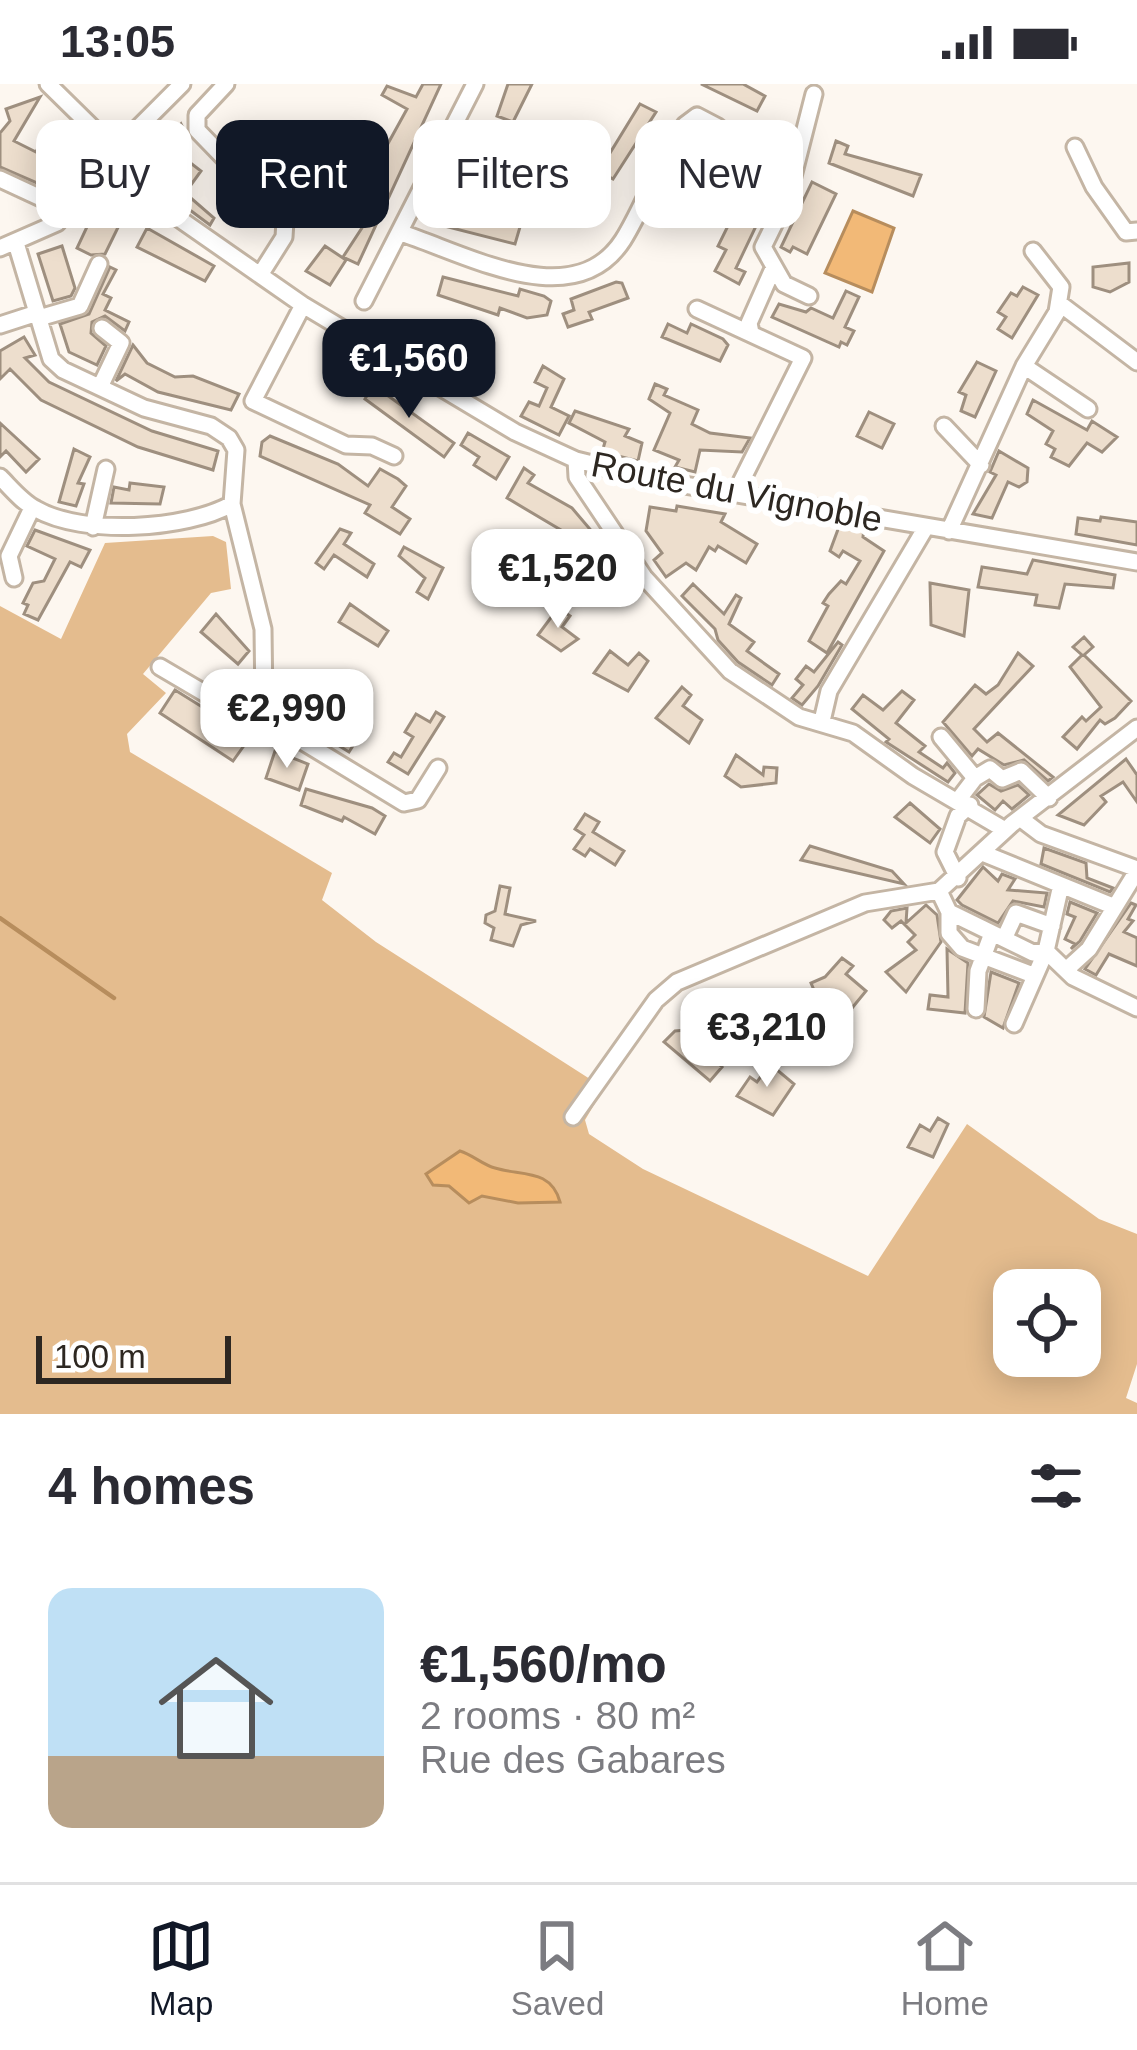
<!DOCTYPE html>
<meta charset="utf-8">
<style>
:root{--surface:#fff;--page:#f2f2f3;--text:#2b2b33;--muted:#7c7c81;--line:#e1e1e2;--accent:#111827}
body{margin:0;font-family:Helvetica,sans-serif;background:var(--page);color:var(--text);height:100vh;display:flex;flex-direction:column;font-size:45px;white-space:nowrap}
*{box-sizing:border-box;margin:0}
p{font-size:39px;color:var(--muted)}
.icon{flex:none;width:66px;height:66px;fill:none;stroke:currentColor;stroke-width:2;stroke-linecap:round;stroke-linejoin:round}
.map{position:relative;height:1330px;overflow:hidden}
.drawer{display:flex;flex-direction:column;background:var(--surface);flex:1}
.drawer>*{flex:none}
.hud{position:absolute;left:36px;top:36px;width:1065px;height:108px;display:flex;gap:24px}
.tools{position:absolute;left:993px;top:1185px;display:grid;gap:24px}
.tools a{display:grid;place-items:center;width:108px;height:108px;border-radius:24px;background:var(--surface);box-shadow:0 6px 30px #0003;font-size:60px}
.scale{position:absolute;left:36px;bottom:30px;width:195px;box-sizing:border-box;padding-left:12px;border:6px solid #2d2721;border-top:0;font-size:33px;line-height:42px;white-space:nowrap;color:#2d2721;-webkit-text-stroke:9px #fff;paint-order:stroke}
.price{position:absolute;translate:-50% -102px;padding:0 27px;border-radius:24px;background:#fff;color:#222;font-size:39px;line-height:78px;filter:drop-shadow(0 3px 6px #0008)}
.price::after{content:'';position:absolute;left:50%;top:72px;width:36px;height:27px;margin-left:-18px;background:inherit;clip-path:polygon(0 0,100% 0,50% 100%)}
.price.selected{background:var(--accent);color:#fff}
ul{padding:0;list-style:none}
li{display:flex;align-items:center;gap:36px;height:300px;padding:0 48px}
li span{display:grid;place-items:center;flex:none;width:336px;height:240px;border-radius:24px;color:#555}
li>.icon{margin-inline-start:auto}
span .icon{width:144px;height:144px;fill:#fffc;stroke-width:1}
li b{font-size:51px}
h2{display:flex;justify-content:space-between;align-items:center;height:144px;padding:0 48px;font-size:51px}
.chip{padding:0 42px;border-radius:24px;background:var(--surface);box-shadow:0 6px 30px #0003;font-size:42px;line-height:108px}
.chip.selected{background:var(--accent);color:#fff}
.status{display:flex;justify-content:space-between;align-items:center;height:84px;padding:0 60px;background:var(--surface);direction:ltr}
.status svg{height:33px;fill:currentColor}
.tabs{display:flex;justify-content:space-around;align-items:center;height:168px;border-top:3px solid var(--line);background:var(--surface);font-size:33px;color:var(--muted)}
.tabs a{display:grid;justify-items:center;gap:6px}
.tabs .selected{color:var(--accent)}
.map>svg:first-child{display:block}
</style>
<div class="status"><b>13:05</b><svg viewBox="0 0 49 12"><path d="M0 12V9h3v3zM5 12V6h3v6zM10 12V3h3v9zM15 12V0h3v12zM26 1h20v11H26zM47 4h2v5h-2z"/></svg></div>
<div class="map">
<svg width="1137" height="1330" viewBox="0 0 1137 1330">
<rect width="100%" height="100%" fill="#fdf7f0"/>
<!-- green -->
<path fill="#e4bc8e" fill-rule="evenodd" d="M213,452L226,458L231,505L211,509L143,590L166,609L127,650L130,668L332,789L322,816L376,858L604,1004L585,1036L589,1050L643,1085L868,1192L967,1040L1099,1135L1137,1150V1280L1126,1314L1137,1319V1330H0V522L61,555L105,459ZM1014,1206H1080V1272H1014Z"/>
<!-- water -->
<path fill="#f2b977" stroke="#b78d5d" stroke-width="3" d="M853,127L894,144L872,208L825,189Z
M460,1067C473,1071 483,1081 495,1084C520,1092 551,1084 560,1118L518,1119L482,1112L469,1119L449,1102L433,1101L426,1090Z"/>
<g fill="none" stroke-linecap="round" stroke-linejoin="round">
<!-- stream -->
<path stroke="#b78d5d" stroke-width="4.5" d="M0,834L114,914"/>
</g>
<!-- building -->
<path fill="#eddecd" stroke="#9e8f7f" stroke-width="3" d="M423,0H441L358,180L343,173L371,130L357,122L343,126L358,100L364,103L407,25L382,11L387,2L416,13Z
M508,0H532L513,38L497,32Z
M701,0H743L765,12L757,27Z
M40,13L14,57L36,68L46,48L54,52L44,73L73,87L60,109L0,83V49L10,37L6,25Z
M640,20L656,28L613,95L599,87Z
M181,40L187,52L175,67L201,87L185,109L214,134L210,141L163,106L175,90L153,72Z
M256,45L309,70L299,87L308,92L286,121L275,110L294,85L249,57Z
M480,53L513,60L504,90L471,75Z
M836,57L848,62L845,70L921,91L913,112L829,79Z
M695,68L710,76L691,111L713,122L707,136L676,125L670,138L655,130L658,121L665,108L672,112Z
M756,85L778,96L736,184L745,188L739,200L715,187L726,166L718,162Z
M812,98L836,110L807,170L793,163L790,168L781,163Z
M101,113L126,127L105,170L91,171L77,164Z
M449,123L501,132L520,143L515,160L444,142Z
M147,144L214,182L205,197L137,163Z
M62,162L75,204L71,212L53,217L38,170Z
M325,162L346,176L330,201L306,187Z
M1129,179V198L1110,208L1093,203V183Z
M110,183L116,186L103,210L111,214L105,226L129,238L125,247L105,232L92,238L91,249L106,262L97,281L69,268L60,240L89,230Z
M443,193L518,212L520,205L544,212L551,217L547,231L527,234L500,224L498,231L438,211Z
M616,198L622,199L628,214L589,228L592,235L568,243L563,230L574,226L571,215Z
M1023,203L1038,211L1012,254L998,245L1006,233L998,228L1011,209L1017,212Z
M846,207L859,213L845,243L854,247L847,261L841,258L839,263L772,233L779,220L806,228L811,224L833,234Z
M668,240L687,249L691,240L723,255L728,261L720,277L662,253Z
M24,253L35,271L25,274L49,298L152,347L218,367L213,386L138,363L41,316L10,285L0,295V267Z
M133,261L147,279L175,293L193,292L239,310L231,326L158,308L125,290L116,297Z
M977,278L996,287L975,333L961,327L966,311L959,308Z
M543,282L564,295L551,323L569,332L559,351L521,332L529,318L539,322L547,304L535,298Z
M655,300L667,305L664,311L698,326L692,340L710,349L750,354L742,368L700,366L695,388L675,383L679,376L654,366L670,329L649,315Z
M373,301L454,359L444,373L365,315Z
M1033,316L1087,346L1092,337L1117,353L1102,368L1087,359L1069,382L1051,373L1055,365L1046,360L1053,347L1027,330Z
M575,327L629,345L625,352L642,359L638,377L602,368L605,358L569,339Z
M869,328L894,340L882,364L857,352Z
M0,339L39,375L26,388L6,367L0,373Z
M468,349L509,373L496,395L474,381L479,373L461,361Z
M270,352L338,380L368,402L380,385L398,395L406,402L392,423L410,435L400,450L365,429L370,421L260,372L262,358Z
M74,365L90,373L78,399L84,400L76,422L59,418Z
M999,367L1028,384L1027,398L1019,403L1008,398L992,434L973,430L996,391L990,388Z
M524,384L534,391L528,399L572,424L628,490L606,507L598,500L607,492L578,463L573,466L566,459L571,452L507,414Z
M130,399L164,403L160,420L111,419L114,403L129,406Z
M677,422L725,430L721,438L757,460L746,479L718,462L715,467L709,463L696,486L686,479L666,493L654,476L662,469L646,447L650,423L676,427Z
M1101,433L1137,438V461L1076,450L1078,434L1100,437Z
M840,440L864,444L863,453L884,467L827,569L809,557L828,522L823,519L829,510L841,497L846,500L860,477L843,467L839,473L830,467Z
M340,445L351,449L344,460L374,480L367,493L334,471L324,485L316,479Z
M35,446L90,466L81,483L70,478L38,536L24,530L28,521L23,519L33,499L44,497L55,475L27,462Z
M404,463L443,484L428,515L417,508L425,494L399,472Z
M1033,476L1115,491L1113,504L1065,500L1059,524L1035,521L1037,511L978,503L982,483L1027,490Z
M930,499L969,506L964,552L931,541Z
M693,500L724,530L736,511L741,514L729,540L754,558L747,567L779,590L772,601L738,578L718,556L715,545L682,512Z
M350,520L388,547L378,562L339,538Z
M558,524L570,532L562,543L578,555L561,567L538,551Z
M216,530L249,567L238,580L201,548Z
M1084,553L1093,563L1084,571L1131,617L1115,634L1105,640L1100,636L1077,665L1063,653L1082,633L1086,637L1101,623L1070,583L1082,571L1073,563Z
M838,558L842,561L818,602L802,621L792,614L803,601L796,595L806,582L814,588Z
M610,567L628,581L639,569L648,577L628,607L594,589Z
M1018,569L1033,582L974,645L987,658L998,649L1053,693L1048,697L1024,676L1004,681L978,665L972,672L943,638L975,601L986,610L998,601Z
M287,592L351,632L348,636L363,646L349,668L283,627L288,618L280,603Z
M682,603L691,611L683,622L702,636L689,659L656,634Z
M175,606L244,649L248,656L233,677L160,629Z
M902,607L914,616L896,639L925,662L919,668L943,684L947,679L955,689L948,698L886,658L889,655L852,625L863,611L883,626Z
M436,628L444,633L408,690L388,678L394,669L401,673L413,653L405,648L416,630L430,638Z
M275,667L308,680L299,706L266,694Z
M736,671L763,691L764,683L777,684L776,699L741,703L725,692Z
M1126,675L1137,691V718L1123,698L1101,712L1106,718L1084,741L1058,731Z
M989,700L1001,707L1018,701L1029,711L1012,725L1003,717L995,726L977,711Z
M306,705L372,724L385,732L375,750L344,733L342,737L301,721Z
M910,719L940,745L930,759L895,733Z
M585,730L599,738L593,748L624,767L615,781L590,765L585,772L574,765L584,751L575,745Z
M810,762L892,787L904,800L801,776Z
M1044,764L1086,779L1087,794L1113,804L1110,808L1041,780Z
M983,783L998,797L1002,790L1015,795L1008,806L1047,809L1044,823L1013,817L998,839L962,821L957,816Z
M500,802L510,804L505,830L536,837L521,841L513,862L491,856L494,844L485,839L486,831L495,827Z
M1070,818L1097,829L1080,857L1071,865L1075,860L1065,855L1075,833L1067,830Z
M1131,819L1136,821L1128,835L1133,837L1124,848L1137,854V882L1109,870L1096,891L1085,885Z
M926,821L937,831L941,858L906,908L886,888L916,866L908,858L915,851L901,837L892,844L884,836L891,827L907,824L906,839Z
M947,865L968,879L965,929L928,925L930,911L948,913Z
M842,874L853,882L846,890L866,907L852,924L832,907L820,920L811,899L825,893Z
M991,888L1019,899L1003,944L984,933Z
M686,946L722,983L710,997L664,958L675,947Z
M770,980L794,1000L773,1031L737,1012L750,993L757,998Z
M938,1034L948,1040L933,1073L908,1063L920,1041L930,1047Z"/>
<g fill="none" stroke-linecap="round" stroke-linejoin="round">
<!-- minor casing -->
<g stroke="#c4b5a4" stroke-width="21">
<path id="minor" d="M48,0L104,55
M226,0L197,31V46L285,137L284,153L260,191
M104,55L97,68L102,82L114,88L127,83
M127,55L182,0
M1075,63L1094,103L1126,148L1137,147
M127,83L161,122L303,221L515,348L576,376L661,397L1137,478
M0,95L69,127
M401,149C467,170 574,232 623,156C646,119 659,76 685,41L697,32L718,43
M16,159L51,275L63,286L144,324L211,342L229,354L236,366L232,420L263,545L264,621L259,631
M0,164L57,139L102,82
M809,212L784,200L763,163L788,112L814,10
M364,217L475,0
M1059,219L1137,278
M303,221L253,317L346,361L372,362L394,372
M697,225L803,274L735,410
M39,234L80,222L99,180
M0,241L37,229
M751,249L749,239L772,187
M1024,282L1088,325
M100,303L121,259L102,244
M944,342L981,381
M576,376L577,393L644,493L730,587L799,633L853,649L913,692L1005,746
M0,393C11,404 22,418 36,425C83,452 186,446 232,420
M93,443L106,385
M949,447L1024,282L1057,228L1061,203L1033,167
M14,494L9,472L32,424
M160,583L245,633L259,631L404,719L418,716L438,684
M822,637L829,607L926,443
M941,653L975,694L959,715
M975,694L990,685L1002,695L1021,687L1049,714
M1020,734L1041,750L1137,785
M985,770L1115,823
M958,794L945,768L958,732L970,721
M939,807L949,828V849L962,864L1033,891
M949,828L992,849L978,887L976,925
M992,849L1033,869L1046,867L1073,893L1137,924
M1004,855L1016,829L1052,842
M1066,886L1089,865L1137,787
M1014,940L1046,867L1061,801
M573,1033L656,916L677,898L865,819L939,807L1012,740L1137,644"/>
</g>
<!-- minor -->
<use href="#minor" stroke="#fff" stroke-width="15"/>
</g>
<g text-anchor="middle" stroke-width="12" stroke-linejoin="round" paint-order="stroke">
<!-- street labels -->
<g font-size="36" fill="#2d2721" stroke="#fff">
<text transform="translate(737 407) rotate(11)" y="13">Route du Vignoble</text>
</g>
</g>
</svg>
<div class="tools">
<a><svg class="icon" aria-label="locate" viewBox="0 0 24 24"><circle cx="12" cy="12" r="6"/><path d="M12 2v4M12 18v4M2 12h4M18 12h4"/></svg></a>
</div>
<div class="scale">100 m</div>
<b class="price selected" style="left:409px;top:337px">€1,560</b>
<b class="price" style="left:558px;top:547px">€1,520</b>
<b class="price" style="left:287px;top:687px">€2,990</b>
<b class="price" style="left:767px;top:1006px">€3,210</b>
<div class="hud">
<a class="chip">Buy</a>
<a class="chip selected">Rent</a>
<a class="chip">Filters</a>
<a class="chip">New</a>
</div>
</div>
<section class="drawer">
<h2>4 homes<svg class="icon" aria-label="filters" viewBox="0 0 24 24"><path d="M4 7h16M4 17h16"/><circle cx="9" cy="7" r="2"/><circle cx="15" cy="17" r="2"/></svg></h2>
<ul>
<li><span style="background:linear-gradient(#bfe0f5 70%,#b9a48a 0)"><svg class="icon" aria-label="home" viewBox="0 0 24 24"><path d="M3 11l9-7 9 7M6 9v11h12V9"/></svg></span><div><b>€1,560/mo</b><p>2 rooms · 80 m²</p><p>Rue des Gabares</p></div></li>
</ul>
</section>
<nav class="tabs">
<a class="selected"><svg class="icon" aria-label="map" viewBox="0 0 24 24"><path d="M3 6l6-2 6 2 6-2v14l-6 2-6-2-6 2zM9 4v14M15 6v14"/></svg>Map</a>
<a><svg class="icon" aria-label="saved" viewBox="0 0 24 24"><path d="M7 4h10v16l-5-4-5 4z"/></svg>Saved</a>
<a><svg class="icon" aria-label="home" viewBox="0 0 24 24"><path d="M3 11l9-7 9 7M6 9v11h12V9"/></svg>Home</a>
</nav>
